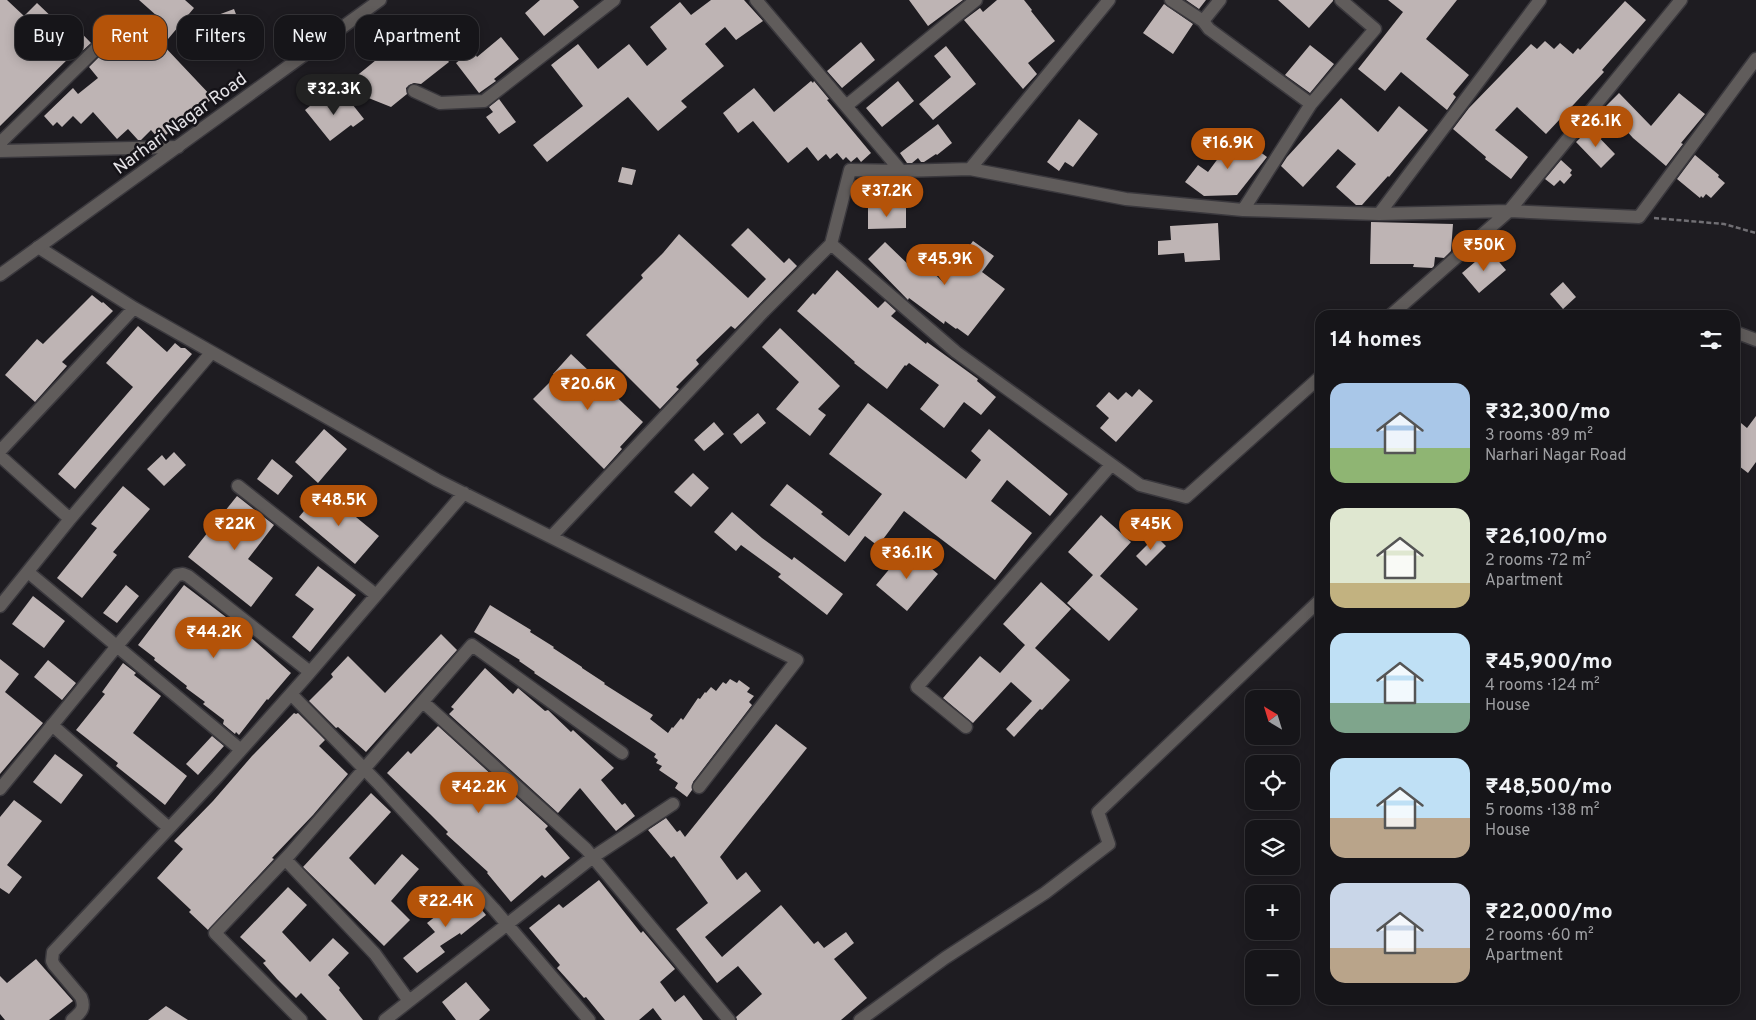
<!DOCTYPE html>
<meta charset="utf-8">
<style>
:root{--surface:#161519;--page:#232226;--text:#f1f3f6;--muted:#9e9fa2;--line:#353438;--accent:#b45309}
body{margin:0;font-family:Overpass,sans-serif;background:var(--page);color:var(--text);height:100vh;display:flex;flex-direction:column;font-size:19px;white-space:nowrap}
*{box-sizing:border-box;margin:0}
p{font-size:16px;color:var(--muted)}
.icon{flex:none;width:28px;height:28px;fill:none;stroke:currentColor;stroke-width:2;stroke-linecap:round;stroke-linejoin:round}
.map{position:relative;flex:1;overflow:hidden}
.panel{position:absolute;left:1315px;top:310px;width:425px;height:695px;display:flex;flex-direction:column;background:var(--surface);border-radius:15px;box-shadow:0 2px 12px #0003,0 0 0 1px var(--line)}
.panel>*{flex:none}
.top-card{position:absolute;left:15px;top:15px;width:475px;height:45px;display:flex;gap:10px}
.needle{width:32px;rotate:322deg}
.controls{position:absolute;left:1245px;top:690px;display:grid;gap:10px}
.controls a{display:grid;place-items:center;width:55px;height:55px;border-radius:10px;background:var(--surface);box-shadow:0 2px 12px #0003,0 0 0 1px var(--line);font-size:25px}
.price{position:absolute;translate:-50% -42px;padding:0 11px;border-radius:18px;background:var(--accent);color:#fff;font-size:16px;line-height:32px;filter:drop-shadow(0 1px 2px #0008)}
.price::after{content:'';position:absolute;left:50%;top:30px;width:15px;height:11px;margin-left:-8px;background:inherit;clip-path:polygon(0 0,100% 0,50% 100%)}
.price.current{background:#222;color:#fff}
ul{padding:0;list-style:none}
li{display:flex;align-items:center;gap:15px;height:125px;padding:0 15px}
li span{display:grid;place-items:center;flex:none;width:140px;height:100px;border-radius:15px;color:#555}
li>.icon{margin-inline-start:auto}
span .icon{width:60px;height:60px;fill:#fffc;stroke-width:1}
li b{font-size:21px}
h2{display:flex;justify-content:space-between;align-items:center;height:60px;padding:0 15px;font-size:21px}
.pill{padding:0 18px;border-radius:15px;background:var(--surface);box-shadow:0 2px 12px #0003,0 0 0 1px var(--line);font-size:18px;line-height:45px}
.pill.current{background:var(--accent);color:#fff}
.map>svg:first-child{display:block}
</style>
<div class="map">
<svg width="1756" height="1020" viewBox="0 0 1756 1020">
<rect width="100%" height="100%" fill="#1e1c21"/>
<!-- building -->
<path fill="#beb4b4" d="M0,0H7L24,16L37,3L57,22L64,15L91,43L79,54L76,51L0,126Z
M139,0H185L194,8L163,45L213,98L188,121L186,118L161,139H159L151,130L141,140H138L128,129L117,139L93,112L81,124L73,116L62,127L57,122L53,126L44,116L73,88L78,94L98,78L89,67L102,54L104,56L111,50L113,53L157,16Z
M540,0H573L579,7L544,36L525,13Z
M711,0H744L763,21L736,40L725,27L705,44L724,66L681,101L687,107L658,131L628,97L547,162L533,145L583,106L551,65L578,44L598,69L629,44L647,66L667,49L650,27L680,2L691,15Z
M909,0H963L928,26Z
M997,0H1024L1032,10L1031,11L1055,41L1028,63L1037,74L1023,89L964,20L980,8L983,12Z
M1186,0H1206L1199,9Z
M1278,0H1333V1L1309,28Z
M1388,0H1457L1426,39L1469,75L1453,94L1456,97L1447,110L1401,72L1385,91L1358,69L1403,12Z
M1625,1L1646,20L1602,70L1604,72L1546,134L1517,107L1495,130L1528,157L1511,179L1485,159L1486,157L1453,129L1469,108L1531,44L1537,49L1545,41L1554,49L1560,43L1573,54L1578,48L1580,50Z
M1164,4L1193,24L1173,54L1143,33Z
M234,9L239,22L212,32L207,19Z
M418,22L449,62L421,84L414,83L409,85L406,88L407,94L391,107L351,91L358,84L354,78L392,47L390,45Z
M501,37L519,59L494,79L496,81L479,93L456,63L473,50L477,57Z
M861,42L875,60L842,88L827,71Z
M1310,45L1334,64L1310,93L1285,75Z
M946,46L976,84L933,120L919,104L951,77L934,56Z
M811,81L813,83L814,81L829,99L827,100L871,153L861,162L857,157L851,162L846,157L843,160L837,153L830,159L826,154L818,161L807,147L788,163L753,121L738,133L723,113L754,88L774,112Z
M898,81L914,101L882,127L866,108Z
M1619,93L1651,126L1679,93L1705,114L1681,143L1683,144L1666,166L1633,138L1605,107Z
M345,95L364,119L353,127L351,125L330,141L305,110L321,97L329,108Z
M1341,98L1378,132L1399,106L1428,130L1389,177L1388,176L1362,205H1356L1336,187L1356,164L1338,149L1303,187L1281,166L1287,157Z
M499,99L516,122L499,134L486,117L493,112L489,107Z
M1079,119L1098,134L1073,167L1065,162L1059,171L1047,162Z
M938,124L952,143L937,155L936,154L924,162H921L918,158L912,163H907L900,153Z
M1590,128L1615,154L1601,168L1576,142Z
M1236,134L1267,157L1237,195L1204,196L1185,182L1198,165L1208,172Z
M1695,155L1719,175L1718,177L1725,183L1711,198L1706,194L1703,198L1701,196L1700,198L1677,179Z
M1561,160L1572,170L1570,173L1572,175L1564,184L1560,180L1554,186L1545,179Z
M622,167L636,170L632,185L618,182Z
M868,208H906V228L868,229Z
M1371,222L1453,224L1451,251L1444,258L1435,257L1434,266L1432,268L1413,267L1414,264H1370Z
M1218,223L1220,260L1185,262L1184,253L1158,255V241L1171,240L1170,226Z
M748,228L784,263L789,258L797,266L735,329L731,326L696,360L699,364L676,387L679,389L660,409L586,335L643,278L641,275L663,253L679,234L748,298L766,279L731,245Z
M973,241L994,256L982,272L1005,289L968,336L957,328L956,329L945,321L944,324L909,298L908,300L868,259L885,242L913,269L921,261L943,282Z
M1489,250L1506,270L1479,293L1462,273Z
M837,270L878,308L885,301L896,311L891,316L926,344L927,342L978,379L977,381L996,397L981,415L964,402L944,428L920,409L939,385L909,363L906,366L905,365L887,389L854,363L855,362L797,311L813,293L815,295Z
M1563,282L1576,297L1563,309L1550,294Z
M92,295L102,303L103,302L113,311L62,362L67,366L35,402L5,375L37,339L43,344Z
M138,326L167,352L175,343L181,348H185L192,354L75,489L58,474L133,387L106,363Z
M780,328L840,386L818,409L826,415L810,436L776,409L799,382L762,347Z
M571,354L643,422L620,447L622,449L604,469L533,399L556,376L553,374Z
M1139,389L1153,401L1116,442L1100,428L1109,418L1096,406L1109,392L1118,400L1126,392L1132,397Z
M868,403L966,479L981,460L971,451L989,429L1068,494L1050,516L1007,480L991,501L1032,533L995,580L904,511L878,546L865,536L845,562L770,505L787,484L823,512L821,514L849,536L882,494L829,454Z
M758,413L766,423L741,444L733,434Z
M1756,416V462L1748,473L1735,463V418L1747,428Z
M714,422L724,434L704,451L694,440Z
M324,429L347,449L318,483L295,462Z
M174,452L186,465L164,486L147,469L162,455L166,460Z
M272,459L293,476L278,495L257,479Z
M693,473L709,488L691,507L674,492Z
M123,486L150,509L113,552L117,555L82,598L57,578L97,528L91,524Z
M322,489L379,536L355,564L299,517Z
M237,496L274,525L248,559L273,578L251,607L188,557Z
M732,512L762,538L792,560L794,557L843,594L827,615L778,577L781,574L741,545L736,551L714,532Z
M1101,515L1131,542L1100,576L1138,609L1109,641L1067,603L1093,575L1068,552Z
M1156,536L1166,546L1146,566L1136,556Z
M907,548L938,574L907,611L876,585Z
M318,566L356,595L310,652L292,637L314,609L295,595Z
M1041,582L1071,609L1035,648L1070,680L1042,710L1040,709L1014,737L1006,729L1032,701L1011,682L973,723L943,698L980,656L1000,673L1025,645L1003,624Z
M126,585L139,596L117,623L103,613Z
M184,585L239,627L291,673L268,700L267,699L239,735L236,732L235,734L223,724L224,720L203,704L205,702L186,688L187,686L154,660L155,658L138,645Z
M33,596L65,621L44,648L12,624Z
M490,605L531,630L530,632L554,647L553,648L582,667V668L605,683L604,684L653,715L650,719L668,733L672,727L673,728L681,718L683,720L698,698L700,699L705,692L706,693L711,687L716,691L723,682L726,684L730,679L737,683L739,680L750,688L747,692L754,696L749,702L752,705L693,782L692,790L687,797L675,788L678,783L659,770L662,766L656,763L658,760L654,757L656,754L534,673L535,672L519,661L520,660L474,632Z
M441,634L457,650L366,752L338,727L336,728L309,701L333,677L331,674L348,656L385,693Z
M0,659L19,674L5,692L43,723L0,774Z
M48,660L76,683L62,700L34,677Z
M123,663L136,673L134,675L161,696L133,733L187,776L165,805L116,766L118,763L76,730L105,694L102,692Z
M485,668L513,694L518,688L545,711L548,710L571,732L573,730L614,768L601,780L622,805L625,803L635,816L616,831L580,788L558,813L449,714L454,709L451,707Z
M294,713L296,714L298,713L325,740L319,746L348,774L313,815L272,858L274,859L208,930L189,912L191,910L157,878L183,849L174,841L213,801L252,756Z
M776,724L807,748L720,857L737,880L746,872L761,891L705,937L722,957L781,905L814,944L818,941L824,948L846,932L854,943L834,959L867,998L841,1020H737L736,1017L762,994L738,966L717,983L676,929L708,903L674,856L671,858L648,830L666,818L677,832L680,830L685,837Z
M438,726L548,826L545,829L570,858L545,878L542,875L511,902L487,873L488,872L446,834L448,832L430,814L387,773L408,751L411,754Z
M212,736L224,746L198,775L186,764Z
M55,754L83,775L61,804L33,782Z
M371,793L391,812L349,858L375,885L402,854L419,869L391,901L410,920L384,946L303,867Z
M14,800L42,821L7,865L22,877L9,894L0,888V817Z
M599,880L641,933L643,931L675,969L660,982L675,1002L684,995L703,1020H662L653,1008L639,1020H605L586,997L584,998L557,968L560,965L529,928L559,904L563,908Z
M462,886L486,915L461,935L460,933L440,946L445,952L417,973L403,958L435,932L427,923L441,912L437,907Z
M288,887L307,905L282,932L310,962L333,938L349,953L328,975L340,988L339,990L363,1020H327L301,993L296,998L277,979L263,963L266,961L240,937Z
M36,959L73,1001L49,1020H5L0,1014V976L7,983Z
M466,982L490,1010L479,1020H456L442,1002Z
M166,1006L188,1020H148Z"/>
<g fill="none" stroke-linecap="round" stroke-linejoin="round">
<!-- minor casing -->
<g stroke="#3a383d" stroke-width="15">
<path id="minor" d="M1171,0L1203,21L1209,29L1311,104
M1341,0L1375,29L1311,104L1243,210L1379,214L1509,211L1639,217L1756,59
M1203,21L1220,0
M414,91L440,103L484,101L614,0
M846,106L976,0
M0,143L100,45
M0,151L178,147
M970,169L1126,199L1243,210
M901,171L970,169L1109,0
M1379,214L1540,0
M831,244L956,352L1140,485L1186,497L1320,377
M38,247L134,308L437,480L797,660L699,787
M1391,315L1509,211L1681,0
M1735,332L1756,340
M0,451L134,308
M0,456L70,519
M238,486L376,595
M551,537L764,311L831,244L850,170L901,171L756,0
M28,572L241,750
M0,606L70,519L211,353
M291,694L377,782L494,909L589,1020
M423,702L586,849L729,1020
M52,725L169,828
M966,727L917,687L1111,465
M0,789L117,646L177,575L183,574L188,576L310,672
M285,859L375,954L409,1001
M72,1020C80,1013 86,1009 81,997L54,965L52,961L53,952L217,777L305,678L464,493
M301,1020L215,933L290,854L472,645L622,753
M385,1020L593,857L673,804
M860,1020L945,958L1045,893L1109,844L1098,812L1320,600"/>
</g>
<!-- tertiary casing -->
<g stroke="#3a383d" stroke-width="15">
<path id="tertiary" d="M0,275L380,0"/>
</g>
<!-- path -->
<path stroke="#716f74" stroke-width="2.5" stroke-dasharray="5 2.5" stroke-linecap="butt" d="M1654,218L1724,224L1756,233"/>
<!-- minor -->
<use href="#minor" stroke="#605c5b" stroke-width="12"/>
<!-- tertiary -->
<use href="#tertiary" stroke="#605c5b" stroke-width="12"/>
</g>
<g text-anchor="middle" stroke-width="5" stroke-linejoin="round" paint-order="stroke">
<!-- street labels -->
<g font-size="18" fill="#e4e2e6" stroke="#151318">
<text transform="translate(180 123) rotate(-36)" y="6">Narhari Nagar Road</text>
</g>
</g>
</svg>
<div class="controls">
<a><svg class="needle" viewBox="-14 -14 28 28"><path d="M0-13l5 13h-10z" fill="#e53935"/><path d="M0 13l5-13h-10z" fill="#9e9fa2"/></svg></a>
<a><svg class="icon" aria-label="locate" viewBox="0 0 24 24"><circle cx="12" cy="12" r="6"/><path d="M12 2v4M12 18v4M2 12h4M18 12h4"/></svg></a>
<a><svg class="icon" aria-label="layers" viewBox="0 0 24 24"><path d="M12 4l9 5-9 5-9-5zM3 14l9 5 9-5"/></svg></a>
<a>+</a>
<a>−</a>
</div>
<b class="price current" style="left:334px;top:116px">₹32.3K</b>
<b class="price" style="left:1596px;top:148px">₹26.1K</b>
<b class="price" style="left:1228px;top:170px">₹16.9K</b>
<b class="price" style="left:887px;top:218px">₹37.2K</b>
<b class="price" style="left:1484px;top:272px">₹50K</b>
<b class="price" style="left:945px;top:286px">₹45.9K</b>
<b class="price" style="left:588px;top:411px">₹20.6K</b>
<b class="price" style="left:339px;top:527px">₹48.5K</b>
<b class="price" style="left:235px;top:551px">₹22K</b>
<b class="price" style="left:1151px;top:551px">₹45K</b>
<b class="price" style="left:907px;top:580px">₹36.1K</b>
<b class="price" style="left:214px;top:659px">₹44.2K</b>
<b class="price" style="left:479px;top:814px">₹42.2K</b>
<b class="price" style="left:446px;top:928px">₹22.4K</b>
<div class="top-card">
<a class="pill">Buy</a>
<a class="pill current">Rent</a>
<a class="pill">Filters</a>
<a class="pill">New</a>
<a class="pill">Apartment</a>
</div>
<section class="panel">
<h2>14 homes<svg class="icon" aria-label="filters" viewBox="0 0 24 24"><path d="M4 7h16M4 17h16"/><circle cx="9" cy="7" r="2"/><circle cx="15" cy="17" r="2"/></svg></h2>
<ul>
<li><span style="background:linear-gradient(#a9c7e8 65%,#8fb573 0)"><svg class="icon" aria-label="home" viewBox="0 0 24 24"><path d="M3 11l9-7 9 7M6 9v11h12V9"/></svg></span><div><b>₹32,300/mo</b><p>3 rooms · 89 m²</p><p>Narhari Nagar Road</p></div></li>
<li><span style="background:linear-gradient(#dfe7d0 75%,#c2b280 0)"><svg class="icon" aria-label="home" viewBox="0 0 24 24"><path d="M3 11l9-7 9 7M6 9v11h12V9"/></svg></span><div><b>₹26,100/mo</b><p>2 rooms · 72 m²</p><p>Apartment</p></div></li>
<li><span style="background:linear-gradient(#bfe0f5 70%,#7fa58c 0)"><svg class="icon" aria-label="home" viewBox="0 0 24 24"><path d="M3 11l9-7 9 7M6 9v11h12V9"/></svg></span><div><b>₹45,900/mo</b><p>4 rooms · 124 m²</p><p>House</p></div></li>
<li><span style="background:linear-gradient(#bfe0f5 60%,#b9a48a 0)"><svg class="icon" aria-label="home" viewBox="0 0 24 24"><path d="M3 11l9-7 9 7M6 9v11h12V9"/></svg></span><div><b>₹48,500/mo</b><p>5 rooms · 138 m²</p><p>House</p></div></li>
<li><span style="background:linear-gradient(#c9d6e8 65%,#b9a48a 0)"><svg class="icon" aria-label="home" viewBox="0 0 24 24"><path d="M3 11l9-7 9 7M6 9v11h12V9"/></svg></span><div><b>₹22,000/mo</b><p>2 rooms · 60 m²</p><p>Apartment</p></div></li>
</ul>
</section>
</div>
